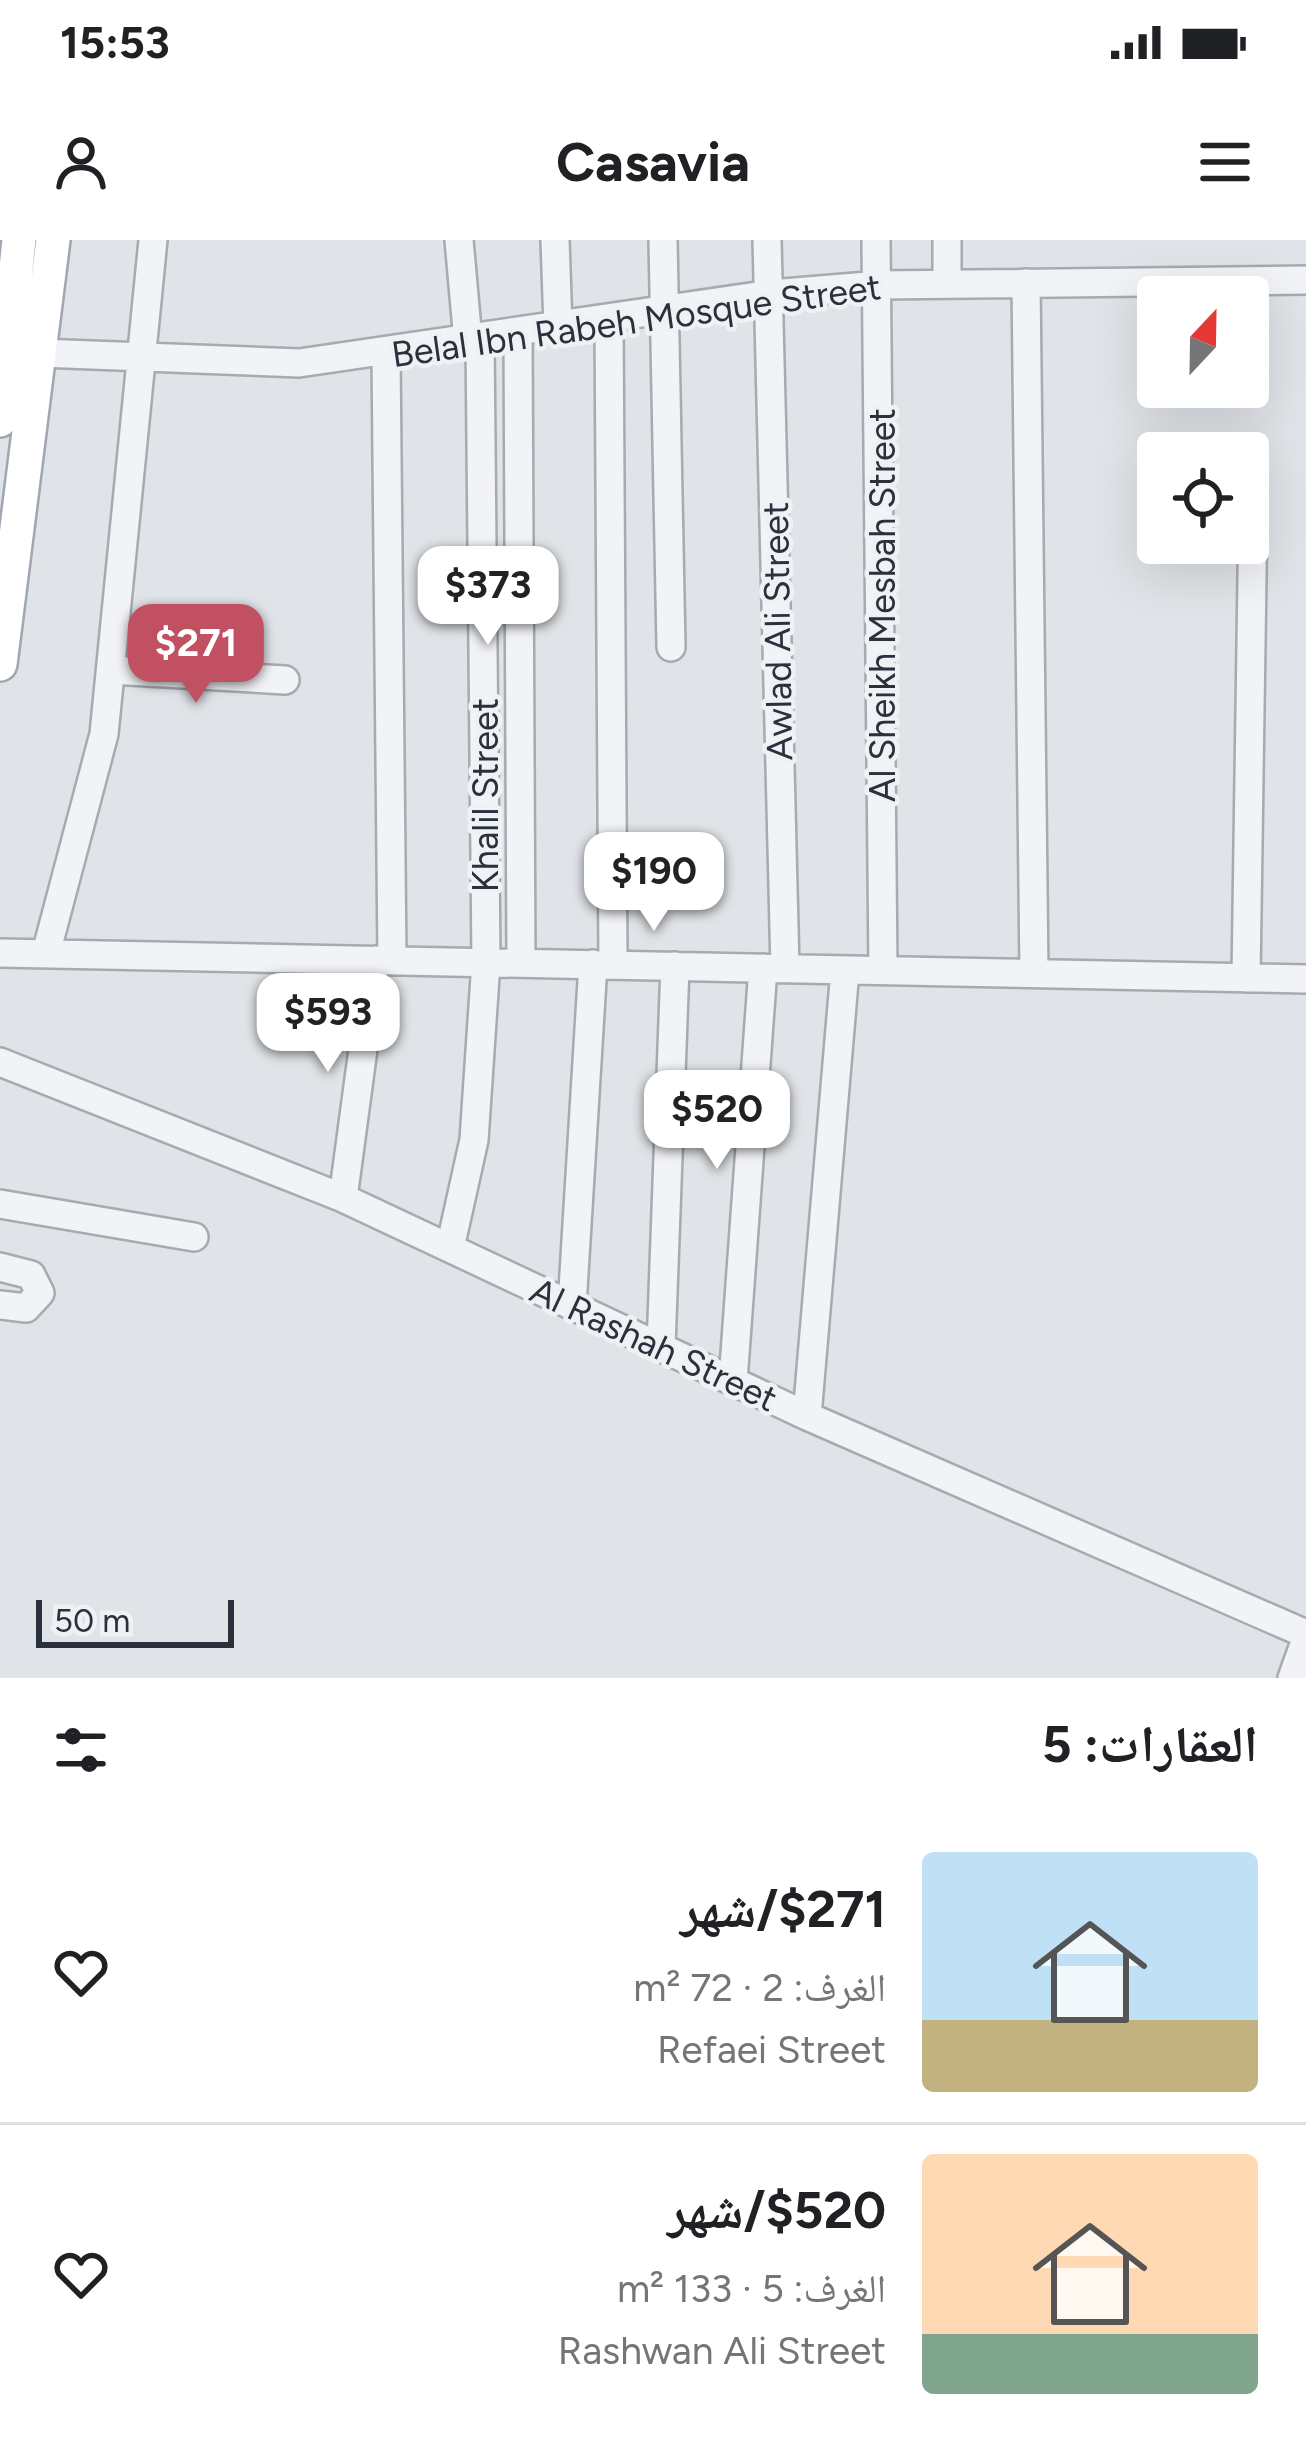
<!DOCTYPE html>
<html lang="ar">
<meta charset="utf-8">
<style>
:root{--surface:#fff;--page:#f6f6f6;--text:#202124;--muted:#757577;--line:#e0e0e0;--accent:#c15062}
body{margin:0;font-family:Figtree,"Noto Naskh Arabic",sans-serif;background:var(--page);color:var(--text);direction:rtl;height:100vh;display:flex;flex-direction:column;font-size:45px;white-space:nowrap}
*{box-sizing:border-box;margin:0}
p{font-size:39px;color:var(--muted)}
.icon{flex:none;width:66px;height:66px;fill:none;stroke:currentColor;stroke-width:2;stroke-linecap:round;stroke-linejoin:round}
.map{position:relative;height:1438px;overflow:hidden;direction:ltr}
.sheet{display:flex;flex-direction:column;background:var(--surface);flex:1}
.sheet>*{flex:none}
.needle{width:78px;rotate:22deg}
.buttons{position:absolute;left:1137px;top:36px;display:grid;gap:24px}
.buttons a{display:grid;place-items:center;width:132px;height:132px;border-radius:12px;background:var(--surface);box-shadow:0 12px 48px #0002;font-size:60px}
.scale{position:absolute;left:36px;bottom:30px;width:198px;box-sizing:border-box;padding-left:12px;border:6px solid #2a313d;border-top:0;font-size:33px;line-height:42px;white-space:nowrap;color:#2a313d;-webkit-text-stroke:9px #eff2f5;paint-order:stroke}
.price{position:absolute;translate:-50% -102px;padding:0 27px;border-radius:24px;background:#fff;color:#222;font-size:39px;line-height:78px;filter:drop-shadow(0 3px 6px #0008)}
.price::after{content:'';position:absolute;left:50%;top:72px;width:36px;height:27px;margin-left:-18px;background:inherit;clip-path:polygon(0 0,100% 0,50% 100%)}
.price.active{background:var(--accent);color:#fff}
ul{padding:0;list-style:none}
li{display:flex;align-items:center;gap:36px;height:300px;padding:0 48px}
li+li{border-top:3px solid var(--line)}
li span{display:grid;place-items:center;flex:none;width:336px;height:240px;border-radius:12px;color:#555}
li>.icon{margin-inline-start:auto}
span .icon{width:144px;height:144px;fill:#fffc;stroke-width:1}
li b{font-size:51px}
h2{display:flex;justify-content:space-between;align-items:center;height:144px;padding:0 48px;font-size:51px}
.status{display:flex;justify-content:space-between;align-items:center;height:84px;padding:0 60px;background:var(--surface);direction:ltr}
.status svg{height:33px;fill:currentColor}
header{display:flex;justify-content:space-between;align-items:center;height:156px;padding:0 48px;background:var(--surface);font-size:54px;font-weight:700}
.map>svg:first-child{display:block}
</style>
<div class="status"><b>15:53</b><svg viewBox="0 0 49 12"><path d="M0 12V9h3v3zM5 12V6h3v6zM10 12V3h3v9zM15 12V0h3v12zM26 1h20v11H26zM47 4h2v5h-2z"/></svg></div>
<header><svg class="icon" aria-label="menu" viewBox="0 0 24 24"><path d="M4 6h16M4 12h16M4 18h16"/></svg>Casavia<svg class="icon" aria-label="person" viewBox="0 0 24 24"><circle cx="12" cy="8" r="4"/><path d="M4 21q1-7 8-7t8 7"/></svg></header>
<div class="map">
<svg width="1306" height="1438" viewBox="0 0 1306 1438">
<rect width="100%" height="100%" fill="#e0e3e7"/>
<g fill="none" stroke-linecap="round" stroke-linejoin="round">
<!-- minor casing -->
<g stroke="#a6aab1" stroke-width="32">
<path id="minor" d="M459,0L468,101
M555,0L558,87
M663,0L671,407
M767,0L785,728
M876,0L883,730
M947,43V0
M1026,43L1034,733
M609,80L613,725
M518,94L521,723
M39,113L299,123L771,54L880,45L1306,40
M386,114L392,721
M111,430L285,440
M0,713L1306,739
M46,713L104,494L153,0
M1246,738L1253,269
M0,822L343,958L807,1176L1306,1394
M343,958L375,720
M0,964L194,997
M450,1008L474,900L486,722L480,99
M0,1027L31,1035L40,1053L26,1068L0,1065
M572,1066L593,724
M661,1107L675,726
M733,1141L763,728
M807,1176L845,730
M1292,1438L1306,1399"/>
</g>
<!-- major casing -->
<g stroke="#a0a7b2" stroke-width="38">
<path id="major" d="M0,180L19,0
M0,424L53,0"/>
</g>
<!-- minor -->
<use href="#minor" stroke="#f2f3f6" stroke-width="27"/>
<!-- major -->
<use href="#major" stroke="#fff" stroke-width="33"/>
</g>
<g text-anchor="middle" stroke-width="9" stroke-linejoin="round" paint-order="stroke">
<!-- street labels -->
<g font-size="36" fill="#2a313d" stroke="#eff2f5">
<text transform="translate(636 80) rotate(-8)" y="13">Belal Ibn Rabeh Mosque Street</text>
<text transform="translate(882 365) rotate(-90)" y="13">Al Sheikh Mesbah Street</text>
<text transform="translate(777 391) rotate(-91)" y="13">Awlad Ali Street</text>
<text transform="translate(485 555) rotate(-90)" y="13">Khalil Street</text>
<text transform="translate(654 1104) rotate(25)" y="13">Al Rashah Street</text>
</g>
</g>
</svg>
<div class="buttons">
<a><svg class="needle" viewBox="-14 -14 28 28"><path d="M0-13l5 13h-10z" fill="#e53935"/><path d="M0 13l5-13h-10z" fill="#757577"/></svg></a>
<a><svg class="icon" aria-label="locate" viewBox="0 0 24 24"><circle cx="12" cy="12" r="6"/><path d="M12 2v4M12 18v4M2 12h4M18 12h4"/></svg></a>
</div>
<div class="scale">50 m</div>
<b class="price" style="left:488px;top:408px">$373</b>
<b class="price active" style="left:196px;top:466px">$271</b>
<b class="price" style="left:654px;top:694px">$190</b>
<b class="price" style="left:328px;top:835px">$593</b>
<b class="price" style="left:717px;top:932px">$520</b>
</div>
<section class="sheet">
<h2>العقارات: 5<svg class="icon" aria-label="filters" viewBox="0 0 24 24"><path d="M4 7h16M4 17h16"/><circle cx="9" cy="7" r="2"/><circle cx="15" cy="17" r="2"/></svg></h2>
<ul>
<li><span style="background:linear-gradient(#bfe0f5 70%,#c2b280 0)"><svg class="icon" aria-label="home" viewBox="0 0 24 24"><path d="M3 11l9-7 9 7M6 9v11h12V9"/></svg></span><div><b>$271/شهر</b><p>الغرف: 2 · 72 m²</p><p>Refaei Street</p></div><svg class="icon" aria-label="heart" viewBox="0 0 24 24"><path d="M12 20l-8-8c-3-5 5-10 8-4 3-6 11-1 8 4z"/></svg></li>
<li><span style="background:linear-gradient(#ffd9b3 75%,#7fa58c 0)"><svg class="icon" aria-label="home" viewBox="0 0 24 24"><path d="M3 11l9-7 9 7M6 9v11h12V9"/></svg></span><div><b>$520/شهر</b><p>الغرف: 5 · 133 m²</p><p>Rashwan Ali Street</p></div><svg class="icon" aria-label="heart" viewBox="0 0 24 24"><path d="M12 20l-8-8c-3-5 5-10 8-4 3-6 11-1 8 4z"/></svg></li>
</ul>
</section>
